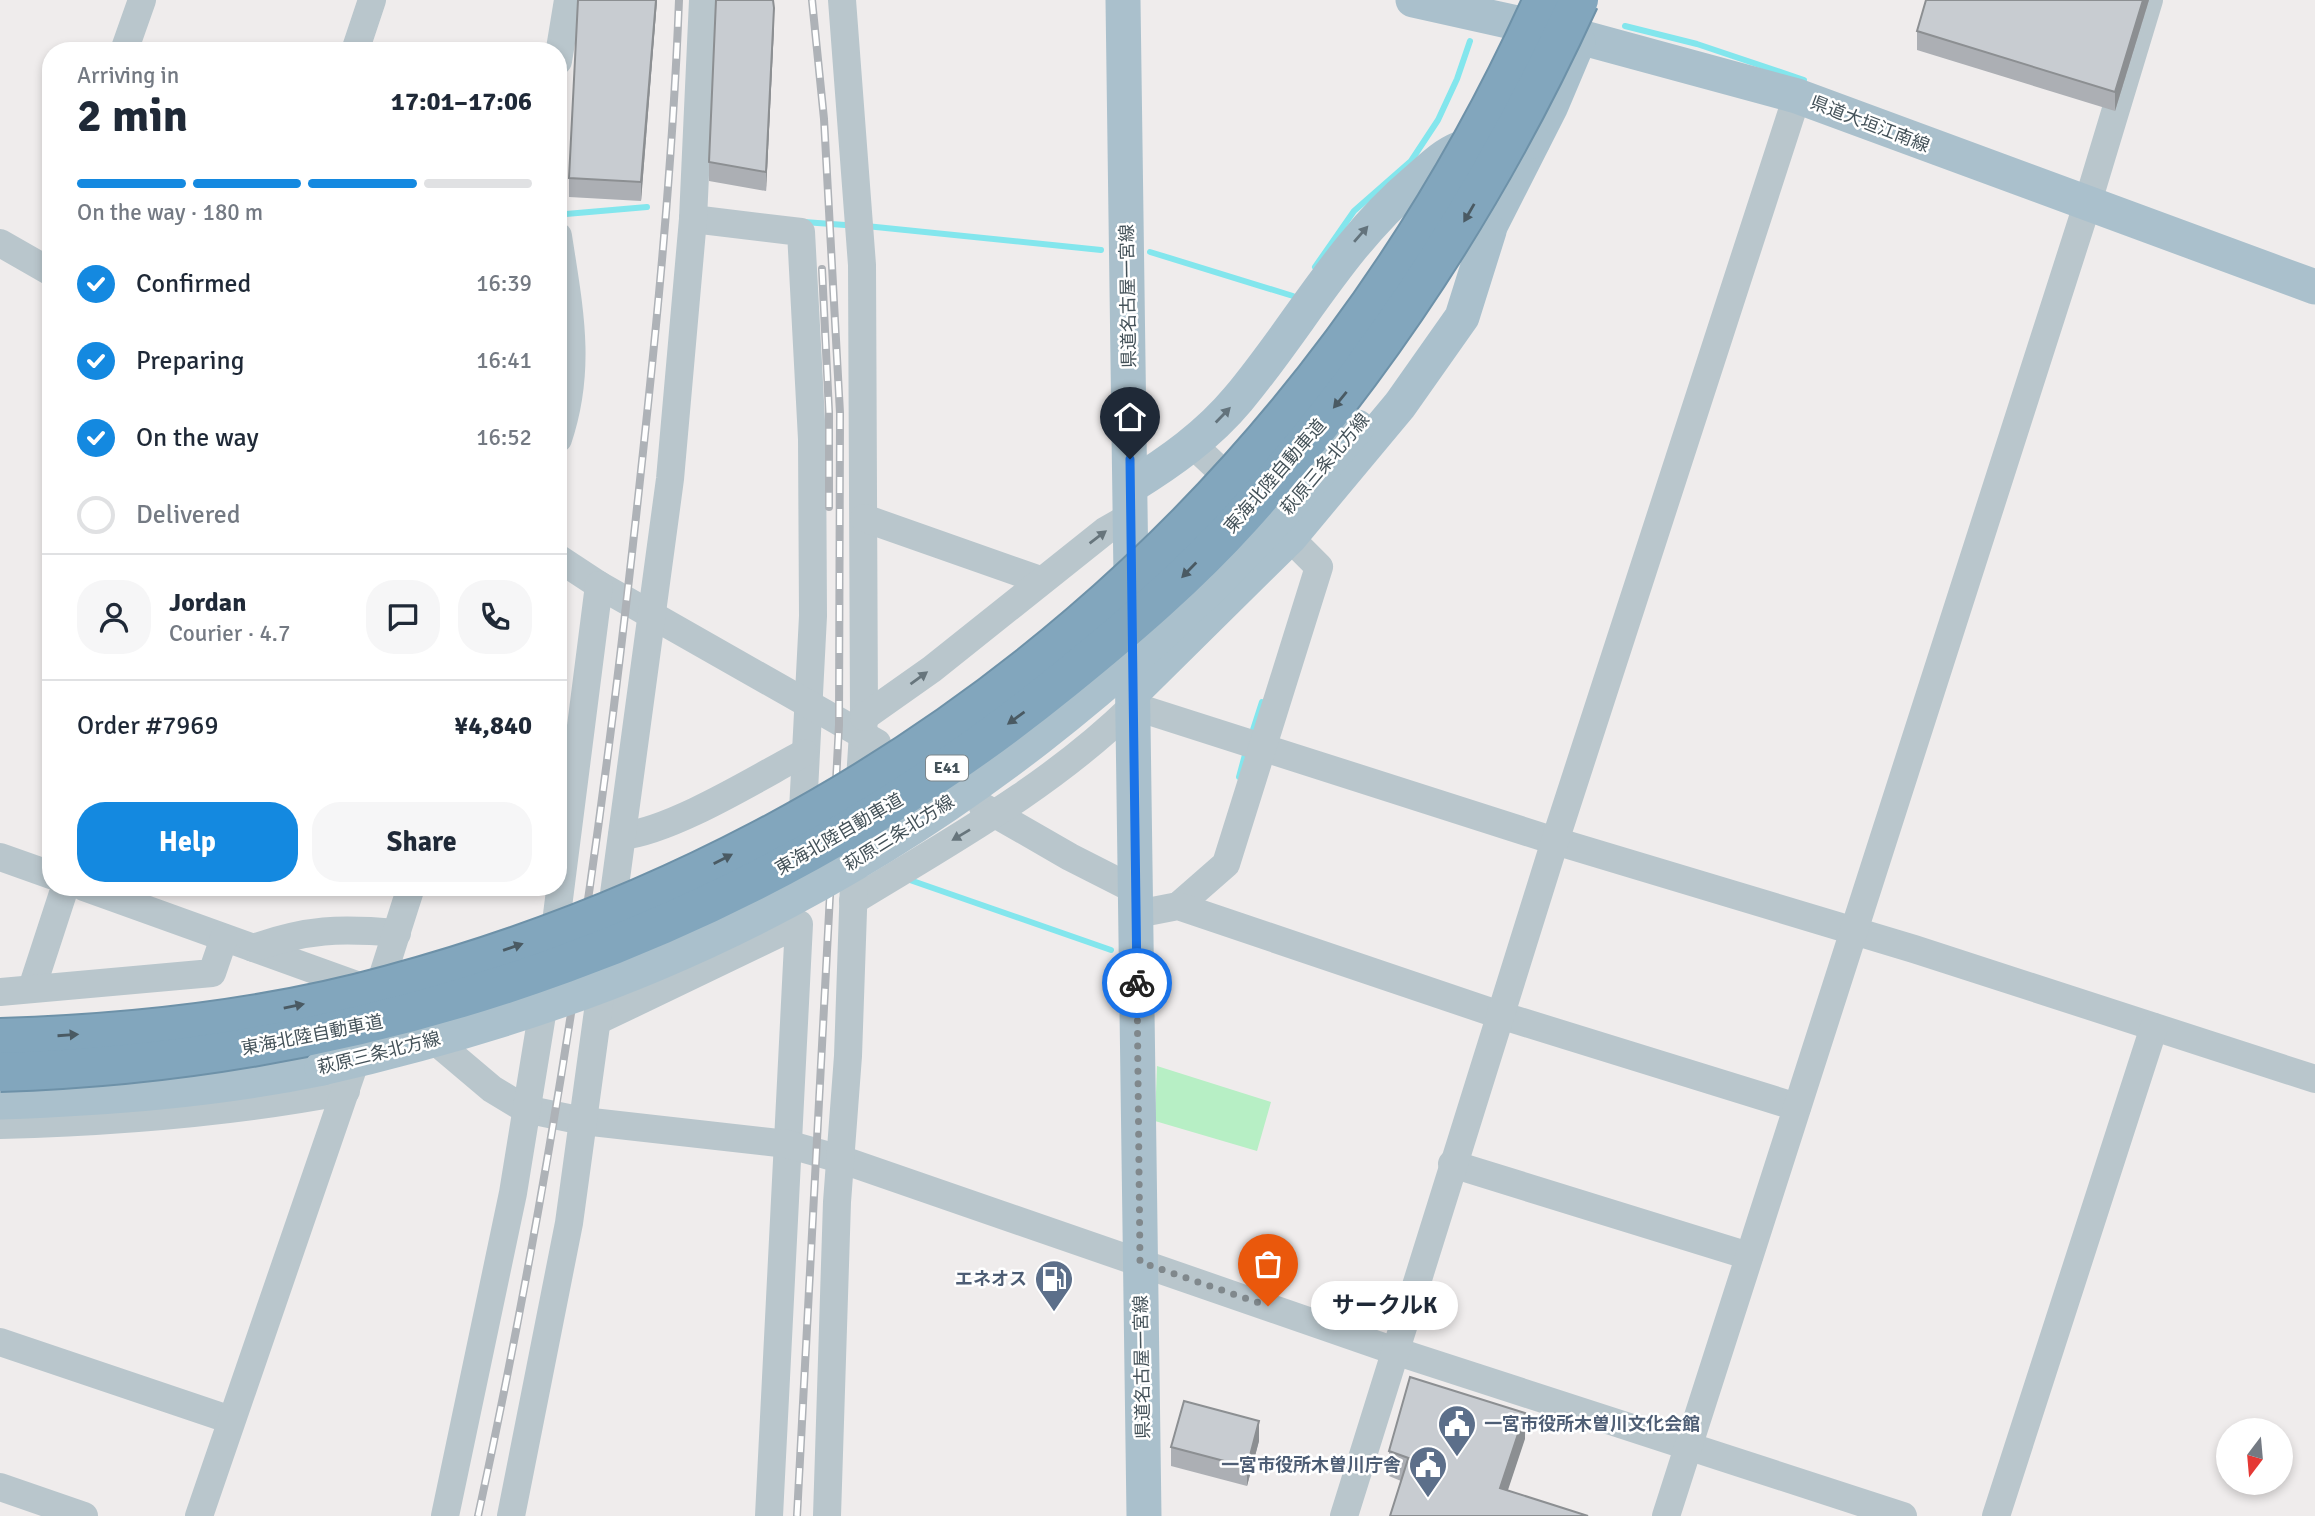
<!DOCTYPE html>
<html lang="en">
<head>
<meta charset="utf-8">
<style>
  body { margin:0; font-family:Signika,"Noto Sans JP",sans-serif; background:#f6f6f7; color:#1f2937; height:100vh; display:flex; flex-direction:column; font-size:26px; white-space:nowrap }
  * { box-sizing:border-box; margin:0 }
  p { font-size:23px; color:#747a83 }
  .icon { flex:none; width:38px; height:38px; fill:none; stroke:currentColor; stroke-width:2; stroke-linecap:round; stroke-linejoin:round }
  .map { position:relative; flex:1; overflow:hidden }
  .panel { position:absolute; left:42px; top:42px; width:525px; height:854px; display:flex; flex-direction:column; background:#fff; border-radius:28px; box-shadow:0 4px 10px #0003 }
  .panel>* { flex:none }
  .needle { width:46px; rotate:196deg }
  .fabs { position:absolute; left:2216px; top:1418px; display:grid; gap:14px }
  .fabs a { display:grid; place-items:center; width:77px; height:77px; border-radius:50%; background:#fff; box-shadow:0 4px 10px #0003; font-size:35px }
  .pin { position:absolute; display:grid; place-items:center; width:60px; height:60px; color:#fff; margin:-72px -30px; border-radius:50% 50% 50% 0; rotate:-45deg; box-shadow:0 0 7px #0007 }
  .pin .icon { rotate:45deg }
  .courier { position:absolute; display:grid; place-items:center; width:70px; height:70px; margin:-35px; border:5px solid #1a73e8; border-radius:50%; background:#fff; color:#222; box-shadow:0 2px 9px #0007 }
  .bubble { position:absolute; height:49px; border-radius:24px; background:#fff; box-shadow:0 4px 10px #0003; font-size:23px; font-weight:700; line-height:49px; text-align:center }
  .overview em { font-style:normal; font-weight:700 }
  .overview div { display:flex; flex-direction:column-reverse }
  .overview { display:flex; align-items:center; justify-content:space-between; height:119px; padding:0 35px }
  h1 { font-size:46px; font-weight:700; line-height:52px }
  .bar { display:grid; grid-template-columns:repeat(4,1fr); gap:10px 7px; align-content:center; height:84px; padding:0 35px }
  .bar i { height:9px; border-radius:5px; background:#e0e1e3 }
  .bar .on { background:#1489e0 }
  .bar p { grid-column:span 4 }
  .line { display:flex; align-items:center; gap:18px; padding:0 35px; border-top:2px solid #e0e1e3 }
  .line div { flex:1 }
  .round { display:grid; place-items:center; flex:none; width:74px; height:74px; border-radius:28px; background:#f6f6f7 }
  ol { padding:0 35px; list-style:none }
  li { display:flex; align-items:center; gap:21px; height:77px }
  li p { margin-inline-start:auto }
  li .icon { padding:7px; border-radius:50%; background:#1489e0; color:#fff; stroke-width:4 }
  li:last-child { color:#747a83 }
  li i { width:38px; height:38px; border:4px solid #e0e1e3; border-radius:50% }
  .action { display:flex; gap:14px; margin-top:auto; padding:14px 35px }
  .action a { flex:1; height:80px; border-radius:28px; background:#1489e0; color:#fff; font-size:28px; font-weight:700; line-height:80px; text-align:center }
  .action a+a { background:#f6f6f7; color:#1f2937 }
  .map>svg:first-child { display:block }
</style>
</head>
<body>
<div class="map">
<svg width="2315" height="1516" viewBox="0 0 2315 1516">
  <rect width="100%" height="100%" fill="#efecec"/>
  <path fill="#b7efc5" d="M 1157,1066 L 1271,1102 L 1257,1151 L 1155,1121 Z"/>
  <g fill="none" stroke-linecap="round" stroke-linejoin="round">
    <g stroke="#83e6ed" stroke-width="6">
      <path d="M 1625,26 L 1697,44 L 1804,80"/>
      <path d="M 566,214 L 647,207"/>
      <path d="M 804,222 L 845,225"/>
      <path d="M 866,226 L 1101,250"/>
      <path d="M 1150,252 L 1293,296"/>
      <path d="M 1315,267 L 1354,211 L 1411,161 L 1438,120 L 1457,79 L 1470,41"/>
      <path d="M 1252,733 L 1262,702"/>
      <path d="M 1239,777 L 1246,751"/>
      <path d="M 907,879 L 1111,950"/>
    </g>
    <g stroke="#b9c6cc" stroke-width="28">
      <path d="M 842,0 L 862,265 L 864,717 L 859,796"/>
      <path d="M 124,51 L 142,0"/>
      <path d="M 355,51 L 372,0"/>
      <path d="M 558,61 L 568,0"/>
      <path d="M 693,219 L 801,232 L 812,439 L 813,616 L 802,830"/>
      <path d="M 558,236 C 569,308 582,368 558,439"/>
      <path d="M 0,243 L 51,272"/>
      <path d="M 1192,444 L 1243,492"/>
      <path d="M 864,518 L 1040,580"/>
      <path d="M 558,558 L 599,585 L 877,743"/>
      <path d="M 864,717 L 932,669 L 1105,531 L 1131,516"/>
      <path d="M 983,807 L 1070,857 L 1135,890"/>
      <path d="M 622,836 C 674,830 757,778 804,753"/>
      <path d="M 0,857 L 51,875"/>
      <path d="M 84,887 L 373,991"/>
      <path d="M 853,901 C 951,841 1050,787 1133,706 L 1555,841 L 1914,949 L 2315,1079"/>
      <path d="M 1178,906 L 1226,864 L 1319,567 L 1275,523"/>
      <path d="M 1137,914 L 1178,906 L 1500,1015 L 1797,1107"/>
      <path d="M 610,923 L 670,479 L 693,219 L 703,0"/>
      <path d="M 553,946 L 599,585"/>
      <path d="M 253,948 C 308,929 339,928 397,933"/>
      <path d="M 32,988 L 65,887"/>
      <path d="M 0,992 L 212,973 L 224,938"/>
      <path d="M 374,1003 L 411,887"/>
      <path d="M 597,1021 L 799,924 L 769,1516"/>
      <path d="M 421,1029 L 492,1089 L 525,1109 L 583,1121 L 787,1144 L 840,1159 L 1395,1351 L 1903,1516"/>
      <path d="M 0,1125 C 117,1122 231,1113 346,1091"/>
      <path d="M 1452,1164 L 1749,1256"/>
      <path d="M 0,1342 L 231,1420"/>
      <path d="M 0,1487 L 84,1516"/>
      <path d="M 199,1516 L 361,1045"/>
      <path d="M 445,1516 L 513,1193 L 546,990"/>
      <path d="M 511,1516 L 569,1223 L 604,967"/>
      <path d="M 827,1516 L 837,1202 L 848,1056 L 854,882"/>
      <path d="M 1344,1516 L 1555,841 L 1797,96"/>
      <path d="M 1666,1516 L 2087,205 L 2149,0"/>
      <path d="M 1996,1516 L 2154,1027"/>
    </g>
    <g stroke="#aac0cc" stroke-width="35">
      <path d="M 1123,0 L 1144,1516"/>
      <path d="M 1413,0 L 1580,37 L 1797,96 L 2315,287"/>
      <path d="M 1478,250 L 1551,106 L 1578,42"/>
      <path d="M 1131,486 C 1170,462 1208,435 1238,399 C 1300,325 1341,244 1416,181 C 1429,170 1442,156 1459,149 C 1481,141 1509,143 1533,141"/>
      <path d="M 1133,692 L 1290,537 L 1400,405 L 1462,317 L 1489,231"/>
      <path d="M 0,1102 C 108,1098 216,1090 322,1068"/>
    </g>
    <defs>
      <g id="rail">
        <path d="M 822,269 L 829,412 L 829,507"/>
        <path d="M 478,1516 C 548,1195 597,870 633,544 C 653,364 672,182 679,0"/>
        <path d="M 797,1516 L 839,725 L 840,413 L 824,119 L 812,0"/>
      </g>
    </defs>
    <use href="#rail" stroke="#aeb2b7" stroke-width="8"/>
    <use href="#rail" stroke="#fff" stroke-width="5" stroke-dasharray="16" stroke-linecap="butt"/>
    <defs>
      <g id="highway-bridge">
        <path d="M 0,1038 C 131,1034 264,1020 390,985 C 913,844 1321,493 1543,0"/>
        <path d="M 0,1072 C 390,1060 761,926 1064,680 C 1127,629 1189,576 1243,516 C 1382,361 1493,189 1579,0"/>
      </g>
    </defs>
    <use href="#highway-bridge" stroke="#6d91a8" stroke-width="42" stroke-linecap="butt"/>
    <path stroke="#aac0cc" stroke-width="35" d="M 322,1068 C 435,1042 548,1009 655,964 C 931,848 1168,656 1357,427"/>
    <use href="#highway-bridge" stroke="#82a6bd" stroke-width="38"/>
  </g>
  <g fill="#acafb4">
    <path d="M 657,0 L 641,201 L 569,197 L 569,178 Z"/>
    <path d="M 2149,0 L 2115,111 L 1917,50 L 1917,31 Z"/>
    <path d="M 774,27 L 766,191 L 709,181 L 709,162 Z"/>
    <path d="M 1525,1439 L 1401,1481 L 1389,1476 L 1389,1451 Z"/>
    <path d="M 1259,1441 L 1247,1486 L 1171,1466 L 1171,1447 Z"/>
  </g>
  <g fill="#8c8f92">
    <path d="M 656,0 L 657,0 L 641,201 L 641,182 Z"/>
    <path d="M 2143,0 L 2149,0 L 2115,111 L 2115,92 Z"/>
    <path d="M 774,8 L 774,27 L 766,191 L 766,172 Z"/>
    <path d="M 1525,1413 L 1525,1439 L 1500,1514 L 1500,1488 Z"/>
    <path d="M 1259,1421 L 1259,1441 L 1247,1486 L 1247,1467 Z"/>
  </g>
  <g fill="#c8ccd1" stroke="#8c8f92" stroke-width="2">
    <path d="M 578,0 L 656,0 L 641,182 L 569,178 Z"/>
    <path d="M 716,0 L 773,0 L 774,8 L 766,172 L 709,162 Z"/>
    <path d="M 1926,0 L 2143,0 L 2115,92 L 1917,31 Z"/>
    <path d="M 1410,1377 L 1525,1413 L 1500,1488 L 1588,1516 L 1390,1516 L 1408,1459 L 1428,1465 L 1389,1451 Z"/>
    <path d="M 1184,1401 L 1259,1421 L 1247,1467 L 1171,1447 Z"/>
  </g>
  <defs><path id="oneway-solid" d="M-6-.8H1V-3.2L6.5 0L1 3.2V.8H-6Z" transform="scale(1.75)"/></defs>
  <g fill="#4a5a63">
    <use href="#oneway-solid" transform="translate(1469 213) rotate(120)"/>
    <use href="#oneway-solid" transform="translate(1340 400) rotate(129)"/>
    <use href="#oneway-solid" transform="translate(1189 570) rotate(134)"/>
    <use href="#oneway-solid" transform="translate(1016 718) rotate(144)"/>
    <use href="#oneway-solid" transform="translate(723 859) rotate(-27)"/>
    <use href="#oneway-solid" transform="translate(513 947) rotate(-19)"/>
    <use href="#oneway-solid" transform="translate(294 1006) rotate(-12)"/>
    <use href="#oneway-solid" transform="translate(68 1035) rotate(-4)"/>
  </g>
  <g fill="#63737c">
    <use href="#oneway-solid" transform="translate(1361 234) rotate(-49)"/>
    <use href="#oneway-solid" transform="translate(1223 415) rotate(-46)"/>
  </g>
  <g fill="#67757c">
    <use href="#oneway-solid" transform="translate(1098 537) rotate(-37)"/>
    <use href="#oneway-solid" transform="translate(919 678) rotate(-36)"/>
    <use href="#oneway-solid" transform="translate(961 835) rotate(149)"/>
  </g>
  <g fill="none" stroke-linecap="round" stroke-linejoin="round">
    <path stroke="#80888c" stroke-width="7" stroke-dasharray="0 12.6" d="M 1137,983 L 1140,1262 L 1268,1306"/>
    <path stroke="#1a73e8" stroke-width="9" d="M 1130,459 L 1137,983"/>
  </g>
  <defs>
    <symbol id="fuel-pin" viewBox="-11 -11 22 30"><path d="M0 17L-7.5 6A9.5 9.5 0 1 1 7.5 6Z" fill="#5c6f8a" stroke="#fff"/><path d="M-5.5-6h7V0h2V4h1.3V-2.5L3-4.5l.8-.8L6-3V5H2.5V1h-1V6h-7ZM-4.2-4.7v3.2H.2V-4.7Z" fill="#fff"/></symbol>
    <symbol id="civic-pin" viewBox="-11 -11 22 30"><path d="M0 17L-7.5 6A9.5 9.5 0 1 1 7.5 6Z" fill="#5c6f8a" stroke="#fff"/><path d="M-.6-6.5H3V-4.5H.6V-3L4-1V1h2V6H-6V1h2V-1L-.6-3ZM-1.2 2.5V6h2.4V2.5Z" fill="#fff"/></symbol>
  </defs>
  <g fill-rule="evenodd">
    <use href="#fuel-pin" x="1032" y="1257" width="44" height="60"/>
    <use href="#civic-pin" x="1435" y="1402" width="44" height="60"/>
    <use href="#civic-pin" x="1406" y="1443" width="44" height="60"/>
  </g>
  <g text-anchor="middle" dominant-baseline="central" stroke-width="5" stroke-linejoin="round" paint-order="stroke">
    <rect fill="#fff" stroke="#7c868b" stroke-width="2" x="926" y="755.5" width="42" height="25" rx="5"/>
    <g font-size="16" font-weight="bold" fill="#445259">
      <text x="947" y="768">E41</text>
    </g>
    <g font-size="18" fill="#445259" stroke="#fff">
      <text transform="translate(1870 124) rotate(21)">県道大垣江南線</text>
      <text transform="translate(1128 296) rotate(-91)">県道名古屋一宮線</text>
      <text transform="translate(1325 464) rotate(-50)">萩原三条北方線</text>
      <text transform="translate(1275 476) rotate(-49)">東海北陸自動車道</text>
      <text transform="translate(899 833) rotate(-32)">萩原三条北方線</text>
      <text transform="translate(839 834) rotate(-30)">東海北陸自動車道</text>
      <text transform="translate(312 1035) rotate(-11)">東海北陸自動車道</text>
      <text transform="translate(379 1053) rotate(-14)">萩原三条北方線</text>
      <text transform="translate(1142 1367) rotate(-91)">県道名古屋一宮線</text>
    </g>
    <g font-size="18" font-weight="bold" fill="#4e5e75" stroke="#fff" text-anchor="end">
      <text x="1027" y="1279">エネオス</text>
      <text x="1484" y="1424" text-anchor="start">一宮市役所木曽川文化会館</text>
      <text x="1401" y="1465">一宮市役所木曽川庁舎</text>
    </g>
  </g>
</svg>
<div class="fabs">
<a><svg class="needle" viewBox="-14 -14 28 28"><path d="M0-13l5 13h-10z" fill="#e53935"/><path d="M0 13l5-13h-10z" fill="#747a83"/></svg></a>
</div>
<div class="pin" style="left:1268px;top:1306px;background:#ea580c"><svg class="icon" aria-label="bag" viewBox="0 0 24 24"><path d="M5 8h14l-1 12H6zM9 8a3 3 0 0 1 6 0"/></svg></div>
<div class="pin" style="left:1130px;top:459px;background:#1f2937"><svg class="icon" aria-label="home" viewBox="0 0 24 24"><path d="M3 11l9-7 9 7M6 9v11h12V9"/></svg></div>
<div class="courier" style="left:1137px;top:983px"><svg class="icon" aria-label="bike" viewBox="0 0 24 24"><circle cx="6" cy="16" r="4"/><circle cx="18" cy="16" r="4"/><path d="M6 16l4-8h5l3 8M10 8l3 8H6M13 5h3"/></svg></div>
<div class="bubble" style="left:1311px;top:1281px;width:147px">サークルK</div>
<section class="panel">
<div class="overview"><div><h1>2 min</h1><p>Arriving in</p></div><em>17:01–17:06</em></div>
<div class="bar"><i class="on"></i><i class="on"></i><i class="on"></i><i></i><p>On the way · 180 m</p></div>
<ol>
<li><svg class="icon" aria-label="check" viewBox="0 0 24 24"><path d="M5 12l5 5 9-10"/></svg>Confirmed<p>16:39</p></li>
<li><svg class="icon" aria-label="check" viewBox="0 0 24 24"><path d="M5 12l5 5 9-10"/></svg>Preparing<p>16:41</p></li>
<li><svg class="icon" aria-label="check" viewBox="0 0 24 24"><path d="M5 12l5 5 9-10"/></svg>On the way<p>16:52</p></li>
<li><i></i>Delivered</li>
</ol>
<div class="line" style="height:126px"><a class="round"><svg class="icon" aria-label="person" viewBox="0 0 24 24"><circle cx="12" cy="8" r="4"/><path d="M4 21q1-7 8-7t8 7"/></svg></a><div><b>Jordan</b><p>Courier · 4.7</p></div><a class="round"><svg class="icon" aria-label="chat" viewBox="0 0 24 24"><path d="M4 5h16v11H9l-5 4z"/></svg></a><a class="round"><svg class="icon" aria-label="phone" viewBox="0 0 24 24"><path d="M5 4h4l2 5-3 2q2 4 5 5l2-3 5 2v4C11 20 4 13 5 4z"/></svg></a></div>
<div class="line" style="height:91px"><div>Order #7969</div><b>¥4,840</b></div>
<div class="action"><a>Help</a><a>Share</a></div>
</section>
</div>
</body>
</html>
